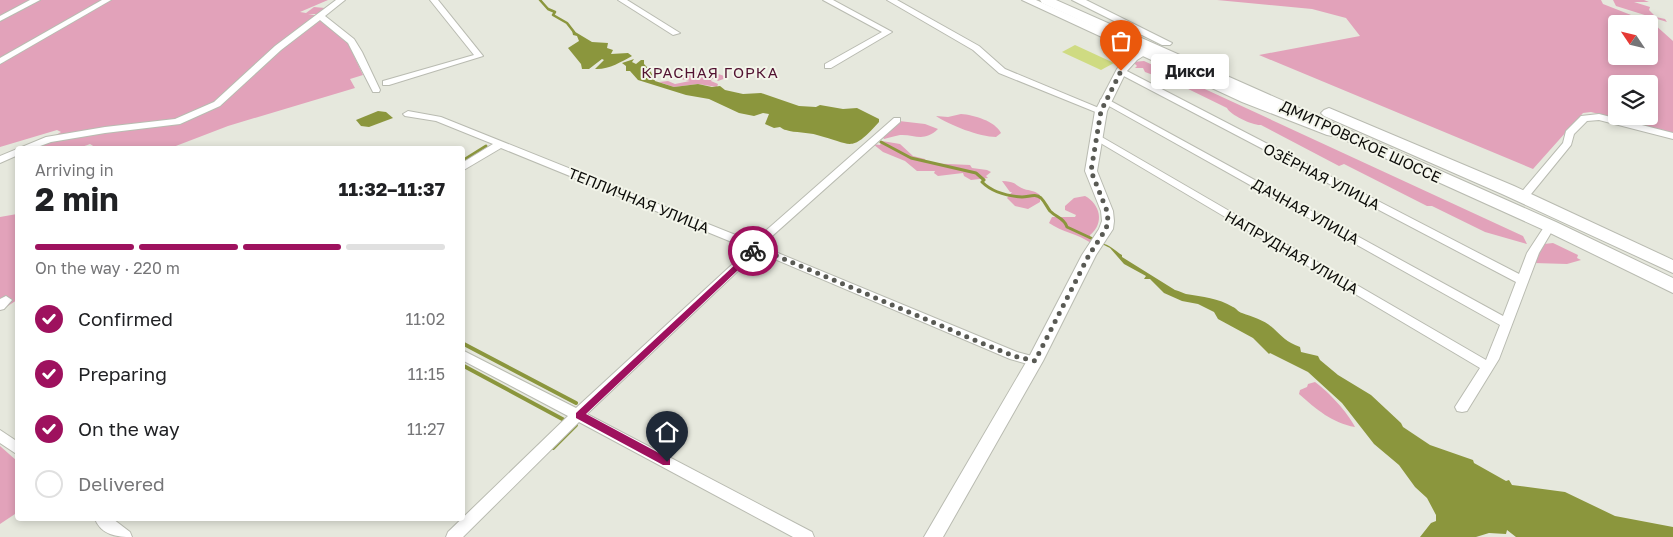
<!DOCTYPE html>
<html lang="en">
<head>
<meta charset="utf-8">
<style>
  body { margin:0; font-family:"Golos Text",sans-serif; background:#f6f6f6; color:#202124; height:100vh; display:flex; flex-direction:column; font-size:19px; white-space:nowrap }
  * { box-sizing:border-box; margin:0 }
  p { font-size:16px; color:#757577 }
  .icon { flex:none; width:28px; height:28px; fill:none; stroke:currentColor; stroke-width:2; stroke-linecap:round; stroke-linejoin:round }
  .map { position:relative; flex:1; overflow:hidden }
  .drawer { position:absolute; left:15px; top:146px; width:450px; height:375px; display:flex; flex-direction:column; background:#fff; border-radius:5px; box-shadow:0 2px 8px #0003 }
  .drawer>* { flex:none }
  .needle { width:32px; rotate:305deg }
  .buttons { position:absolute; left:1608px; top:15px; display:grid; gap:10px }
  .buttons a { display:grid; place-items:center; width:50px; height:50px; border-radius:5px; background:#fff; box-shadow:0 2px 8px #0003; font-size:25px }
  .pin { position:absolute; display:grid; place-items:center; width:42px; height:42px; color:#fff; margin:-51px -21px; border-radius:50% 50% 50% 0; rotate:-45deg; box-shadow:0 0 5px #0007 }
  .pin .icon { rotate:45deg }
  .courier { position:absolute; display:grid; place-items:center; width:50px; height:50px; margin:-25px; border:4px solid #9e115e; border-radius:50%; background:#fff; color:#222; box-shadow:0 1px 6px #0007 }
  .bubble { position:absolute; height:35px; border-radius:5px; background:#fff; box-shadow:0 2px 8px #0003; font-size:16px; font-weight:700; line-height:35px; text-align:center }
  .head em { font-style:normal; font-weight:700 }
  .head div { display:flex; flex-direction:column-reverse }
  .head { display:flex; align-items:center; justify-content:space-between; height:85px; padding:0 20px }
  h1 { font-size:32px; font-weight:700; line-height:38px }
  .bar { display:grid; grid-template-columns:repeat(4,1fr); gap:8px 5px; align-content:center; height:60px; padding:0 20px }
  .bar i { height:6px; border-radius:4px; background:#e0e0e0 }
  .bar .selected { background:#9e115e }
  .bar p { grid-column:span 4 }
  ol { padding:0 20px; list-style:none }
  li { display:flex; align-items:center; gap:15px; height:55px }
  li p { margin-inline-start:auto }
  li .icon { padding:5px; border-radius:50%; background:#9e115e; color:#fff; stroke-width:4 }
  li:last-child { color:#757577 }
  li i { width:28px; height:28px; border:2px solid #e0e0e0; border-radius:50% }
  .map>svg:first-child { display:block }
</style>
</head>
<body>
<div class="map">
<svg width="1673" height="537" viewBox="0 0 1673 537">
  <rect width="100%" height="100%" fill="#e6e8dd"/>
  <g fill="#e2a2ba" fill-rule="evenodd">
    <path d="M 0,0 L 328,0 L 300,12 L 306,13 L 314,7 L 325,8 L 318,14 L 308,14 L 314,15 L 348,43 L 363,75 L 350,79 L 355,88 L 228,126 L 168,149 L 98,149 L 90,144 C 75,150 54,153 41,144 L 61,132 L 57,130 L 0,147 Z"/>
    <path d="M 1217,0 L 1601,0 L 1603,4 L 1654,24 L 1673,41 L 1673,133 L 1591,112 L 1583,113 L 1533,169 L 1259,55 L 1360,36 L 1346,18 L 1312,9 ZM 1616,24 L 1649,24 L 1649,56 L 1616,56 ZM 1616,84 L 1649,84 L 1649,116 L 1616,116 Z"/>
    <path d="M 1613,0 L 1644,0 L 1649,2 L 1634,2 L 1650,7 L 1649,10 L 1656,17 L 1665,19 L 1667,22 L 1616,6 Z"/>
    <path d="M 1144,61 L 1523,236 L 1527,244 L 1485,232 L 1432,206 L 1427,206 L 1344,164 L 1339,166 L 1261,125 C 1254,126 1230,115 1227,108 L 1180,85 L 1145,72 L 1143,68 L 1135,68 L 1137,66 L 1133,62 Z"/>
    <path d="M 688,71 L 694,71 L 700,75 L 703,72 L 707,78 C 712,74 721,72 726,78 L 718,81 L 715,78 L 712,79 L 711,81 L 718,84 L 717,87 L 698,84 L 674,87 L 659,82 L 668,81 L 675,84 L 690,81 L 677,78 L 679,74 Z"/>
    <path d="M 961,114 C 974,115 995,121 1001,133 L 996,137 C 980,137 949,125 936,116 L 948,117 Z"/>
    <path d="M 899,121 L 925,124 L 938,129 C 923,143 915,134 900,135 C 894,136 889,138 884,139 L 882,136 Z"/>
    <path d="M 882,141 L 900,144 L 913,156 L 925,159 L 926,163 L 970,165 L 972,168 L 987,170 L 991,172 L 986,176 L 988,178 L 971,180 L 964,176 L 963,173 L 938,176 L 934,173 L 935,171 L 917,171 L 905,161 L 883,152 L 873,144 L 880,145 Z"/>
    <path d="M 1002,181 C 1018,182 1012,184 1024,189 C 1030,191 1034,190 1040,195 L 1040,202 L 1028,209 L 1015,206 L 1007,198 L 1012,192 L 1010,192 Z"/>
    <path d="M 1085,196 C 1100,204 1105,223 1090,235 L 1091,243 C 1078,234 1062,232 1049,223 L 1052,217 L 1075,217 L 1076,215 L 1065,210 L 1065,206 L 1074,198 Z"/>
    <path d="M 17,214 L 17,300 L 0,311 L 0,217 Z"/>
    <path d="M 1553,243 L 1578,255 L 1577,258 L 1581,260 L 1567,264 L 1534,263 L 1544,244 Z"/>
    <path d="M 1315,382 C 1329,392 1348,413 1355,427 C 1332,423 1316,409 1299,394 L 1300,390 L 1307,387 L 1308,384 Z"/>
    <path d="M 0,446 L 17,461 L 18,512 L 0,524 Z"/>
  </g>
  <g fill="#8b963d">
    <path d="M 572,30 L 592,42 L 608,43 L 607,48 L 613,50 L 611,54 L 628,53 L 632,56 C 621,62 608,70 595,69 L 604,60 L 602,59 L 589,69 L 582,69 L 581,64 L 568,48 L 579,41 L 577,36 L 573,35 Z"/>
    <path d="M 634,59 L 632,62 L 636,64 L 641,60 L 644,60 L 644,64 L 650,70 L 655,81 L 674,87 L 698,84 L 712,87 L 720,86 L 725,90 L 743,94 L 761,93 L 799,106 L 816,107 L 820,105 L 843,109 L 857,108 L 879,119 L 879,122 C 850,154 853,144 817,135 C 808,132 795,133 786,130 C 784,130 782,128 780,127 L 774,128 L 765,124 L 769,114 L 763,113 L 754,116 L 739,113 L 709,99 L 686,95 L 638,80 L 630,71 L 626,71 L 626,66 L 622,63 Z"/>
    <path d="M 378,111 L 386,112 L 393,118 L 369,127 L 361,126 L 356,120 Z"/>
    <path d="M 1100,243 C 1110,244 1115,251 1122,255 L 1122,257 L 1175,290 C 1180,291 1182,293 1186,294 C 1203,297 1218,298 1233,307 C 1236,308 1238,312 1242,313 C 1253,317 1264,320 1273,328 C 1282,336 1286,342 1300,347 L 1301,352 L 1318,356 L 1320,360 L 1338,375 L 1371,395 L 1401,423 L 1403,427 L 1430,445 L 1473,460 L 1474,463 L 1506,481 L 1509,480 L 1512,485 L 1565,492 L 1615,516 L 1673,527 L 1673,537 L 1516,537 L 1507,530 L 1506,534 L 1489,533 L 1476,537 L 1420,537 L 1431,523 L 1436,521 L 1436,515 L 1427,498 L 1415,487 L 1399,465 L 1374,444 L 1342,403 L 1308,372 L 1270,353 L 1269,354 L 1253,338 L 1218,319 L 1214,312 L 1198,304 L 1182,301 L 1164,293 L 1150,279 L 1144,279 L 1146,276 L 1124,264 L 1110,248 Z"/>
  </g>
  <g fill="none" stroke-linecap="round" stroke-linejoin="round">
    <path stroke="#8b963d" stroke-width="2.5" d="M 540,0 L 548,9 L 555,12 L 553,15 L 567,23 L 574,32"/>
    <g stroke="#8b963d" stroke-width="3">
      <path d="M 881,142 L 911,158 L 976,173 L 984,180 L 982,182 C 993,193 1007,196 1022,197 C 1029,197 1035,193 1041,198 C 1045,202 1047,207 1050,211 C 1057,218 1064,218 1067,227 L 1095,240"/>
      <path d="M 462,161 L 486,146"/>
    </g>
    <g stroke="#8b963d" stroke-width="4">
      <path d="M 462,343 L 576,403"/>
      <path d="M 462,365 L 566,421"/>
      <path d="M 553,448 L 576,425"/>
    </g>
  </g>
  <path fill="#cfdb82" d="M 1075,45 L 1114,63 L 1101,70 L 1062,52 Z"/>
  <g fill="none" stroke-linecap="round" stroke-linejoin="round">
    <defs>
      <g id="minor">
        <path d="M 30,0 L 40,0 L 0,21 L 0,16 Z"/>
        <path d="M 102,0 L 111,0 L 0,64 L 0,58 Z"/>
        <path d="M 336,0 L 345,0 L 325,16 L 354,39 L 362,52 L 380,90 L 379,92 L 373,92 L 372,90 L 348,43 L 320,20 L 281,50 L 220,106 L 180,124 L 105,133 L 51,142 L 32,149 L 18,149 L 18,155 L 0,163 L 0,156 L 46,137 L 105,127 L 175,119 L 214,102 L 275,46 Z"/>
        <path d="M 430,0 L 438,0 L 483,56 L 389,85 L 383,85 L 383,81 L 474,55 Z"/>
        <path d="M 618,0 L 627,0 L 680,33 L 673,35 Z"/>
        <path d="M 823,0 L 833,0 L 892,32 L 831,68 L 825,68 L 825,64 L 882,32 Z"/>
        <path d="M 887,0 L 897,0 L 979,46 L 1005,69 L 1106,111 L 1101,114 L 1098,113 L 999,73 L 973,50 Z"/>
        <path d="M 1121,68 L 1519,274 L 1527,253 L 1546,224 L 1554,224 L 1555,226 L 1539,253 L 1499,359 L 1467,411 L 1462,412 L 1457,411 L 1455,407 L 1480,368 L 1092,138 L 1097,135 L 1100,136 L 1486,360 L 1500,325 L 1100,101 L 1101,99 L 1107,99 L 1503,316 L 1516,282 L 1118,73 L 1117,71 Z"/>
        <path d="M 408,111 L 441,117 L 753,242 L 894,118 L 900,118 L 900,122 L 761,246 L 1017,352 L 1039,358 L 1041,361 L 1039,364 L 1035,366 L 1010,359 L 758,252 L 587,414 L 812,532 L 814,537 L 793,537 L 579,422 L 463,537 L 446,537 L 448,532 L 568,416 L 462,360 L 462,350 L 576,408 L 749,249 L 501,148 L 462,171 L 462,163 L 493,144 L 436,121 L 405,116 L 403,114 Z"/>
        <path d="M 1599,114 L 1673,133 L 1673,139 L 1599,120 L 1587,121 L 1574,134 L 1571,145 L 1527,199 L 1519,199 L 1518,197 L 1519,195 L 1563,143 L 1566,131 L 1581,116 Z"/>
        <path d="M 6,296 L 12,300 L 4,309 L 0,310 L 0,299 Z"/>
        <path d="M 0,430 L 18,442 L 18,455 L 0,443 Z"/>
        <path d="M 95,519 L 113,519 L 130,532 L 132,537 C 117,537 101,535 95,519 Z"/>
      </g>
      <path id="tertiary" d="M 1143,50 L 1148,53 L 1137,60 L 1126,72 L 1107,111 L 1097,171 L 1113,211 L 1114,221 L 1113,229 L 1096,255 L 1043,361 L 943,537 L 924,537 L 1028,359 L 1082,255 L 1099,229 L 1102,221 L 1101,211 L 1085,171 L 1095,111 L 1117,69 L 1129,56 Z"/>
      <g id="secondary">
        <path d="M 1022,0 L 1036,0 L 1252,96 L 1337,129 L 1339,132 L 1332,136 L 1327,135 L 1242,102 Z"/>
        <path d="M 1072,0 L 1086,0 L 1172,43 L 1170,45 L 1162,45 Z"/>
      </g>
      <g id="trunk">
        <path d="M 1040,0 L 1056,0 L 1556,222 L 1673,278 L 1673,293 L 1544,230 L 1042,3 Z"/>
        <path d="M 1329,108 L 1514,186 L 1673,260 L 1673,273 L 1502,194 L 1324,116 L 1321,113 L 1324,110 Z"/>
      </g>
    </defs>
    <use href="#minor" stroke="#b9bbb1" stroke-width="2"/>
    <use href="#tertiary" stroke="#b9bbb1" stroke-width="2"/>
    <use href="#secondary" stroke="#b9bbb1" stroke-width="2"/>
    <use href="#trunk" stroke="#b9bbb1" stroke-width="2"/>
    <use href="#minor" fill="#fff" fill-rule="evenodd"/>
    <use href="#tertiary" fill="#fff" fill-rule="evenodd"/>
    <use href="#secondary" fill="#fff" fill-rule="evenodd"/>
    <use href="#trunk" fill="#fff" fill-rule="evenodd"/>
  </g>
  <path fill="#9e115e" d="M 753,248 L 756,249 L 756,253 L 586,414 L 670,459 L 670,465 L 663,465 L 576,418 L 576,413 Z"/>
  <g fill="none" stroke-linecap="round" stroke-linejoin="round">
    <path stroke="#595a54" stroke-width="5" stroke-dasharray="0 9" d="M 753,251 L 756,247 L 984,344 L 1014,356 L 1035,361 L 1089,255 L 1106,229 L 1108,221 L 1107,211 L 1091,171 L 1101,111 L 1121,71"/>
  </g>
  <g text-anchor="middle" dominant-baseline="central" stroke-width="4" stroke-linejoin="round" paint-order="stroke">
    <g font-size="15" letter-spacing="1" fill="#521231" stroke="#f3f5ea">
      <text x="710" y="72">КРАСНАЯ ГОРКА</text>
    </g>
    <g font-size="15" fill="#0d0d0a" stroke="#f3f5ea">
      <text transform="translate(1361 141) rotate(25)">ДМИТРОВСКОЕ ШОССЕ</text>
      <text transform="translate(1322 176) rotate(27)">ОЗЁРНАЯ УЛИЦА</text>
      <text transform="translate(639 200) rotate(22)">ТЕПЛИЧНАЯ УЛИЦА</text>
      <text transform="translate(1306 211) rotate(29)">ДАЧНАЯ УЛИЦА</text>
      <text transform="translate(1292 252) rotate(30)">НАПРУДНАЯ УЛИЦА</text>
    </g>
  </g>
</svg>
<div class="buttons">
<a><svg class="needle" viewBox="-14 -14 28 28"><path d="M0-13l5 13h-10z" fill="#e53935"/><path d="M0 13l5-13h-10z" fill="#757577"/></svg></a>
<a><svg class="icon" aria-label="layers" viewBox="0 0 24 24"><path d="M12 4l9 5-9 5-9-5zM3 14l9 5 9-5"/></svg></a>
</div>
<div class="pin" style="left:1121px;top:71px;background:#ea580c"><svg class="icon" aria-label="bag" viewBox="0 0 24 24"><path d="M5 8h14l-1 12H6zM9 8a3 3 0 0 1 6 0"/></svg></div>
<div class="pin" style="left:667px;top:462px;background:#1f2937"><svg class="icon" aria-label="home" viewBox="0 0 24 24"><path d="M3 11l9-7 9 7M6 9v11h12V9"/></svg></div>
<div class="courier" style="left:753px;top:251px"><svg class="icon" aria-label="bike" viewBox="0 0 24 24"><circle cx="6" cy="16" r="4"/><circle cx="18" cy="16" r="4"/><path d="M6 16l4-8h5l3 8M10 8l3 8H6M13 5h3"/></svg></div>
<div class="bubble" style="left:1151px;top:54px;width:78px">Дикси</div>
<section class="drawer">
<div class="head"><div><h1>2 min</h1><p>Arriving in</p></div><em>11:32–11:37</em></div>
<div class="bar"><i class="selected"></i><i class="selected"></i><i class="selected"></i><i></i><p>On the way · 220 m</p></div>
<ol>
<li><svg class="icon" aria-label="check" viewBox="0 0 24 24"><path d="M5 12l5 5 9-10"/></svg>Confirmed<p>11:02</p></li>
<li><svg class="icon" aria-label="check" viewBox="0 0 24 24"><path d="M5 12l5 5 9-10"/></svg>Preparing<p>11:15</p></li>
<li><svg class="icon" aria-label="check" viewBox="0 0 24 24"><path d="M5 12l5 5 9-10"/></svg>On the way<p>11:27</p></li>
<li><i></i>Delivered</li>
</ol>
</section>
</div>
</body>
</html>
